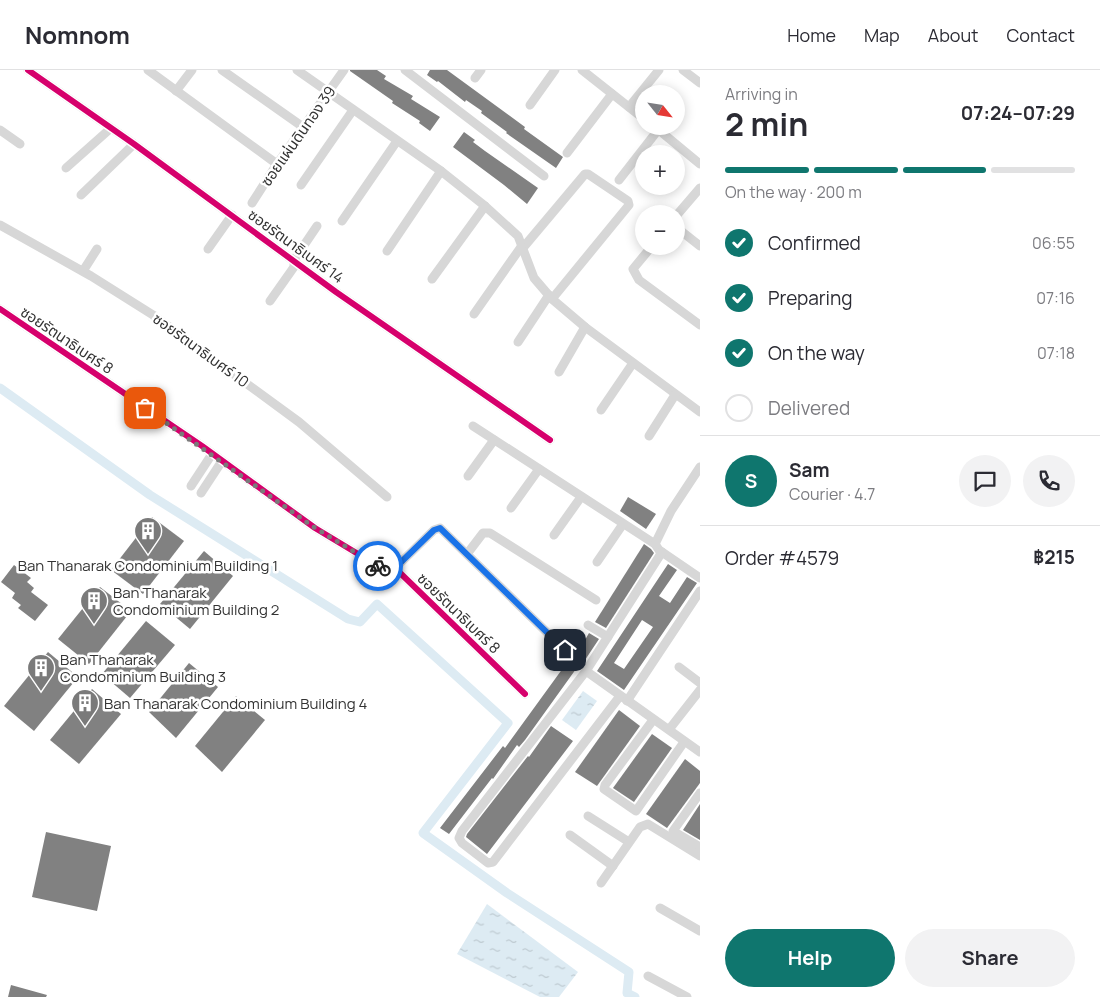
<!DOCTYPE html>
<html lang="en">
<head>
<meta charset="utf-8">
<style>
  body { margin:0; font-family:Manrope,"Noto Sans Thai",sans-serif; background:#f2f2f3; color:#2b2b33; height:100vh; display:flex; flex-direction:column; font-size:19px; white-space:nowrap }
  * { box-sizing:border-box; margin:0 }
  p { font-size:16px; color:#7c7c81 }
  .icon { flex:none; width:28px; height:28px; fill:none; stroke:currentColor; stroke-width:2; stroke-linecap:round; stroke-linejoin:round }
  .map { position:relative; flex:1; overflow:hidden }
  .details { display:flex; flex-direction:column; background:#fff; width:400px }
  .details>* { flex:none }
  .needle { width:32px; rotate:120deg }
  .controls { position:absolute; left:635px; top:15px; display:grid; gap:10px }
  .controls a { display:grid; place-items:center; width:50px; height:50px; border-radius:50%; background:#fff; box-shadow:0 2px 12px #0003; font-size:25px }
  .pin { position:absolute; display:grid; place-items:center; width:42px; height:42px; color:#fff; margin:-21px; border-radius:10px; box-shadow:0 2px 8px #0006 }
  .courier { position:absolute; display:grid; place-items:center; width:50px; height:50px; margin:-25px; border:4px solid #1a73e8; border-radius:50%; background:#fff; color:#222; box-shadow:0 1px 6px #0007 }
  .headline em { font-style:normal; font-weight:700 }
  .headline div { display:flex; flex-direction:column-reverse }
  .headline { display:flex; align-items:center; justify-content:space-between; height:85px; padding:0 25px }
  h1 { font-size:32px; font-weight:700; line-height:38px }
  .bar { display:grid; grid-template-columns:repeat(4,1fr); gap:8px 5px; align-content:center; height:60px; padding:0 25px }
  .bar i { height:6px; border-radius:4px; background:#e1e1e2 }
  .bar .selected { background:#0f766e }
  .bar p { grid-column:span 4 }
  .line { display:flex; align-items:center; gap:12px; padding:0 25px; border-top:1px solid #e1e1e2 }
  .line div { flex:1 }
  .round { display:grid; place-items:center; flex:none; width:52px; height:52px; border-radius:26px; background:#f2f2f3 }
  ol { padding:0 25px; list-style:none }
  li { display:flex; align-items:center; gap:15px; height:55px }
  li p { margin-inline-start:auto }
  li .icon { padding:5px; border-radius:50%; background:#0f766e; color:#fff; stroke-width:4 }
  li:last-child { color:#7c7c81 }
  li i { width:28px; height:28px; border:2px solid #e1e1e2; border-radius:50% }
  .action { display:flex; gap:10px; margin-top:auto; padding:10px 25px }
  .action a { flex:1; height:58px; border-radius:30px; background:#0f766e; color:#fff; font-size:20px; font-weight:700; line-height:58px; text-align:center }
  .action a+a { background:#f2f2f3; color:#2b2b33 }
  header { display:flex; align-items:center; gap:30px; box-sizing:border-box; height:70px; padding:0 25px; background:#fff; border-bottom:1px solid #e1e1e2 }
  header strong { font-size:24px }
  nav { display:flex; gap:28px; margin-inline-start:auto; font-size:18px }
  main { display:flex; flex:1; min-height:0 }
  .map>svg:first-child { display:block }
</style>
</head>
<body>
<header>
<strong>Nomnom</strong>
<nav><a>Home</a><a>Map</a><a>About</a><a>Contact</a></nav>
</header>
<main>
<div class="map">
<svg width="700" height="927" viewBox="0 0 700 927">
  <defs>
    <pattern id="water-ripples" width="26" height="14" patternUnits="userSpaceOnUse" patternTransform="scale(1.25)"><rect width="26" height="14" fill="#ddebf3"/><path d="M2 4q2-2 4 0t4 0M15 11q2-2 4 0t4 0" fill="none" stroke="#becad1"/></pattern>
  </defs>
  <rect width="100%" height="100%" fill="#fff"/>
  <g fill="url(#water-ripples)">
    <path d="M 583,621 L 597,631 L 576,660 L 562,650 Z"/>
    <path d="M 487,834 L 578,902 L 559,927 L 540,927 L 457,884 Z"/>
  </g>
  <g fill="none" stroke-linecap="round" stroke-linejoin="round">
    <path stroke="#ddebf3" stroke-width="9" d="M 0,318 L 150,425 L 348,549 L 360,552 L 377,534 L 508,653 L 423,763 L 507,823 L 629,902 L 627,923 L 635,927"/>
  </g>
  <g fill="#818181" fill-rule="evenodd">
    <path d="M 350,0 L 377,0 L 386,6 L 384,9 L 413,26 L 411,29 L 440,47 L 430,61 L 419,53 L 420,51 L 392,33 L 393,31 L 350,1 Z"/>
    <path d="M 430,0 L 447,0 L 525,57 L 524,59 L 563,87 L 556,98 L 506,63 L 507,62 L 481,43 L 482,41 L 466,30 L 465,32 L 438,11 L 437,12 L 427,5 Z"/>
    <path d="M 464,62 L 475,70 L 473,72 L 485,81 L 538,118 L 527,134 L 504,115 L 453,77 Z"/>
    <path d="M 628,427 L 656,444 L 646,459 L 620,441 Z"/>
    <path d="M 152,447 L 184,471 L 143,524 L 111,500 Z"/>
    <path d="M 644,474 L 651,479 L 654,483 L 606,558 L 595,552 Z"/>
    <path d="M 204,481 L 233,506 L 190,559 L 160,534 Z"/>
    <path d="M 668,494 L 677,500 L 659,526 L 670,533 L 687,507 L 697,513 L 624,620 L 597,601 ZM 642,550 L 653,557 L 624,599 L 614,593 Z"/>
    <path d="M 14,495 L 31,508 L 27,512 L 34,518 L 31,522 L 48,535 L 35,551 L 18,538 L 21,535 L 12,528 L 15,523 L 1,512 Z"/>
    <path d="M 100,517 L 131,541 L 89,594 L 58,569 Z"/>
    <path d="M 146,551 L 175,575 L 130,628 L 102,604 Z"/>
    <path d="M 589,563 L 599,569 L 583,593 L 581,592 L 525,670 L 519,677 L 517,675 L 493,709 L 492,708 L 449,764 L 440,758 L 503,676 L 505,678 L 571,587 L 574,589 Z"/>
    <path d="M 48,582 L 78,607 L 34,661 L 4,636 Z"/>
    <path d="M 189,593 L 218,617 L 176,668 L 149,642 Z"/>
    <path d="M 92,619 L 121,644 L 79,694 L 50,670 Z"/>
    <path d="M 236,626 L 265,650 L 222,702 L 195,676 Z"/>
    <path d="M 619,640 L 640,656 L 597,716 L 575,702 Z"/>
    <path d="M 551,656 L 573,671 L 487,784 L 466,767 L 467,764 L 528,686 L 529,687 Z"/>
    <path d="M 652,664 L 672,678 L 634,732 L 613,718 Z"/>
    <path d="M 685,689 L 700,701 L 700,713 L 667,758 L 646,744 Z"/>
    <path d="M 700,734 L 700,770 L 683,760 Z"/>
    <path d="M 46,762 L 111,776 L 97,841 L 32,827 Z"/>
    <path d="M 11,915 L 47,925 L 46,927 L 8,927 Z"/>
  </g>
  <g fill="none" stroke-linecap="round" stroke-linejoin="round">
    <g stroke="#d7d7d7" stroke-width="9">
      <path d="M 28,0 L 134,74 L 336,222 L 550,370"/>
      <path d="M 148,0 L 277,94"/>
      <path d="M 222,0 L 303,57"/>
      <path d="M 297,0 L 441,101 L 485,136 L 518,166 L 534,208 L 552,229 L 585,257 L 700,342"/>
      <path d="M 405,0 L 544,106"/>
      <path d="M 582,0 L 644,49"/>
      <path d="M 683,0 L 700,13"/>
      <path d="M 475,8 L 481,0"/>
      <path d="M 176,21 L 192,0"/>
      <path d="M 530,35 L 555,0"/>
      <path d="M 629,37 L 659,0"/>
      <path d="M 654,56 L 700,94"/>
      <path d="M 0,60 L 20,74"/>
      <path d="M 567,83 L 612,24"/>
      <path d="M 66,98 L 111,58"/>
      <path d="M 619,110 L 658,60"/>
      <path d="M 301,115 L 353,40"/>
      <path d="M 81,125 L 134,74"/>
      <path d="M 252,133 L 277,94 L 344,0"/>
      <path d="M 676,146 L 700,118"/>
      <path d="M 342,151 L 397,71"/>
      <path d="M 0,155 L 91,206 L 153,245 L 299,352 L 387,427"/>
      <path d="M 676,157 L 700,176"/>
      <path d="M 652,176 L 633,199 L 639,210 L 700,255"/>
      <path d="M 208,179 L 232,145"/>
      <path d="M 522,179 L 585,104 L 588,104 L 628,131 L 629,135 L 552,229"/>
      <path d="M 387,181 L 441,101"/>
      <path d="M 83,201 L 97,179"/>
      <path d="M 432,209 L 485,136"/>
      <path d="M 270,231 L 294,197 L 294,190 L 317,156"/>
      <path d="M 0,239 L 202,376 L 315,458 L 383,499 L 395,498 L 525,624"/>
      <path d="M 474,244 L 521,177"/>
      <path d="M 518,272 L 549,225"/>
      <path d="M 559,302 L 585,257"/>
      <path d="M 601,340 L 633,293"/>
      <path d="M 473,356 L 655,474 L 659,480 L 700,508"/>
      <path d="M 649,366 L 675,325"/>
      <path d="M 468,406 L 494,370"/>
      <path d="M 191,416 L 212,384"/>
      <path d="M 201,423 L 222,391"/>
      <path d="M 511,438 L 539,399"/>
      <path d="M 554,465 L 581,427"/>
      <path d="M 655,474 L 671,441 L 700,397"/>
      <path d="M 467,484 L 483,463 L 490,463 L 596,530"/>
      <path d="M 597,492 L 623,454"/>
      <path d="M 395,498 L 434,460 L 440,458 L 565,580"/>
      <path d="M 588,555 L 608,567"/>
      <path d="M 679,597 L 700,613"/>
      <path d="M 586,601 L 700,682"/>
      <path d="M 620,626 L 493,792 L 488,793 L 462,773 L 459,768 L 462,761 L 586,601 L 662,482"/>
      <path d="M 627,631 L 700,521"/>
      <path d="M 653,650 L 605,715 L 604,719 L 636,741 L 684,672"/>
      <path d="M 671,657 L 700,620"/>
      <path d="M 700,723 L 673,761 L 700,777"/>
      <path d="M 588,746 L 629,772"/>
      <path d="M 570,765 L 613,796"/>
      <path d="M 601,813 L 640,757 L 648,754 L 700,786"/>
      <path d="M 660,838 L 700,861"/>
      <path d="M 648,906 L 687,927"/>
    </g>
    <defs>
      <g id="cycleway">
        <path d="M 28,0 L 134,74 L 336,222 L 550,370"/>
        <path d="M 0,239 L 202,376 L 315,458 L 383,499 L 395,498 L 525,624"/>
      </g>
    </defs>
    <use href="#cycleway" stroke="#fff" stroke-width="9"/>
    <use href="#cycleway" stroke="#d6006c" stroke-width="6"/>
  </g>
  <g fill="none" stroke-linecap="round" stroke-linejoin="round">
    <path stroke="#7a7a7a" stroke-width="5" stroke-dasharray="0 9" d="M 145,338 L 315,458 L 378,496"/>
    <path stroke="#1a73e8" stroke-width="6" d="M 378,496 L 383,499 L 395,498 L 434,460 L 440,458 L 565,580"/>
  </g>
  <defs>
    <symbol id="building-pin" viewBox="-11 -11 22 30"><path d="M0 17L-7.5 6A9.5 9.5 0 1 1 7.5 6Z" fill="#7a7a7a" stroke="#fff"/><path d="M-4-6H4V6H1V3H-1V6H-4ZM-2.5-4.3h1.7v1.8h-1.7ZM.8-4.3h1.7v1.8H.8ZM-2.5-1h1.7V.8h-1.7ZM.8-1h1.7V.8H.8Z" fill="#fff"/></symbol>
  </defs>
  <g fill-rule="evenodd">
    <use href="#building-pin" x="132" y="445" width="32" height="43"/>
    <use href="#building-pin" x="78" y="515" width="32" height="43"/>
    <use href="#building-pin" x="25" y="582" width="32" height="43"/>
    <use href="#building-pin" x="69" y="617" width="32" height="43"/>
  </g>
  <g text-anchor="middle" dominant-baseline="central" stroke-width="5" stroke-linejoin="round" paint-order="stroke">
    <g font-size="15" fill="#333" stroke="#fff">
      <text transform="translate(298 66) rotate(-55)">ซอยแผ่นดินทอง 39</text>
      <text transform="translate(296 176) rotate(36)">ซอยรัตนาธิเบศร์ 14</text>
      <text transform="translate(67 270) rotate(34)">ซอยรัตนาธิเบศร์ 8</text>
      <text transform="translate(201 280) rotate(36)">ซอยรัตนาธิเบศร์ 10</text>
      <text transform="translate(459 543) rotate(44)">ซอยรัตนาธิเบศร์ 8</text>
    </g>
    <g font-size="15" fill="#333" stroke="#fff" text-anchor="start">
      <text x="148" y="495" text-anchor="middle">Ban Thanarak Condominium Building 1</text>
      <text x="113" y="522">Ban Thanarak<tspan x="113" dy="17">Condominium Building 2</tspan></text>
      <text x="60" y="589">Ban Thanarak<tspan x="60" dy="17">Condominium Building 3</tspan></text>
      <text x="104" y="633">Ban Thanarak Condominium Building 4</text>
    </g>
  </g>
</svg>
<div class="controls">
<a><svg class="needle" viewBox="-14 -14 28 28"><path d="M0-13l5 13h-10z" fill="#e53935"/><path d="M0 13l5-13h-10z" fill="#7c7c81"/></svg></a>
<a>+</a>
<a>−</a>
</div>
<div class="pin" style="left:145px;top:338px;background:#ea580c"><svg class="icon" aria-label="bag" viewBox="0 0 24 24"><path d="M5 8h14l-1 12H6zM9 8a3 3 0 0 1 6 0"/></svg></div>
<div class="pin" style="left:565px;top:580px;background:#1f2937"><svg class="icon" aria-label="home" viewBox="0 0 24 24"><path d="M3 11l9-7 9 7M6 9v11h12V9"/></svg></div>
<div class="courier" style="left:378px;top:496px"><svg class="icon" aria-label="bike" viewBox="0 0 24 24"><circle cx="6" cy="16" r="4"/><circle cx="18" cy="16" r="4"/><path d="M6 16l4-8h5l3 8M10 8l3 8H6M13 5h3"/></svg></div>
</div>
<section class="details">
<div class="headline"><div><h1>2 min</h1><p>Arriving in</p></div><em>07:24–07:29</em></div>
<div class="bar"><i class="selected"></i><i class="selected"></i><i class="selected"></i><i></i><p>On the way · 200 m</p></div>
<ol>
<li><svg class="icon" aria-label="check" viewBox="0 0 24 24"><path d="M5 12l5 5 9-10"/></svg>Confirmed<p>06:55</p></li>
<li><svg class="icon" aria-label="check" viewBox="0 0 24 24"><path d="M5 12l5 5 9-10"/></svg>Preparing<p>07:16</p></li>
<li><svg class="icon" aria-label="check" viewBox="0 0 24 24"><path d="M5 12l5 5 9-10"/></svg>On the way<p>07:18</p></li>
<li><i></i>Delivered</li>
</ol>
<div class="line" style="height:90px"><b class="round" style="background:#0f766e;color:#fff">S</b><div><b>Sam</b><p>Courier · 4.7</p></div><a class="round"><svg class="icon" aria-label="chat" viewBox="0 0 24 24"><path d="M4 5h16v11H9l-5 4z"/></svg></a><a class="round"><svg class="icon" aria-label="phone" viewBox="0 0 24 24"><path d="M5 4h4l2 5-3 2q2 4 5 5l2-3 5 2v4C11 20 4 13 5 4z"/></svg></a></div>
<div class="line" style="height:65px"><div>Order #4579</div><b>฿215</b></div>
<div class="action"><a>Help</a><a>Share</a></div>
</section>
</main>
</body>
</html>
